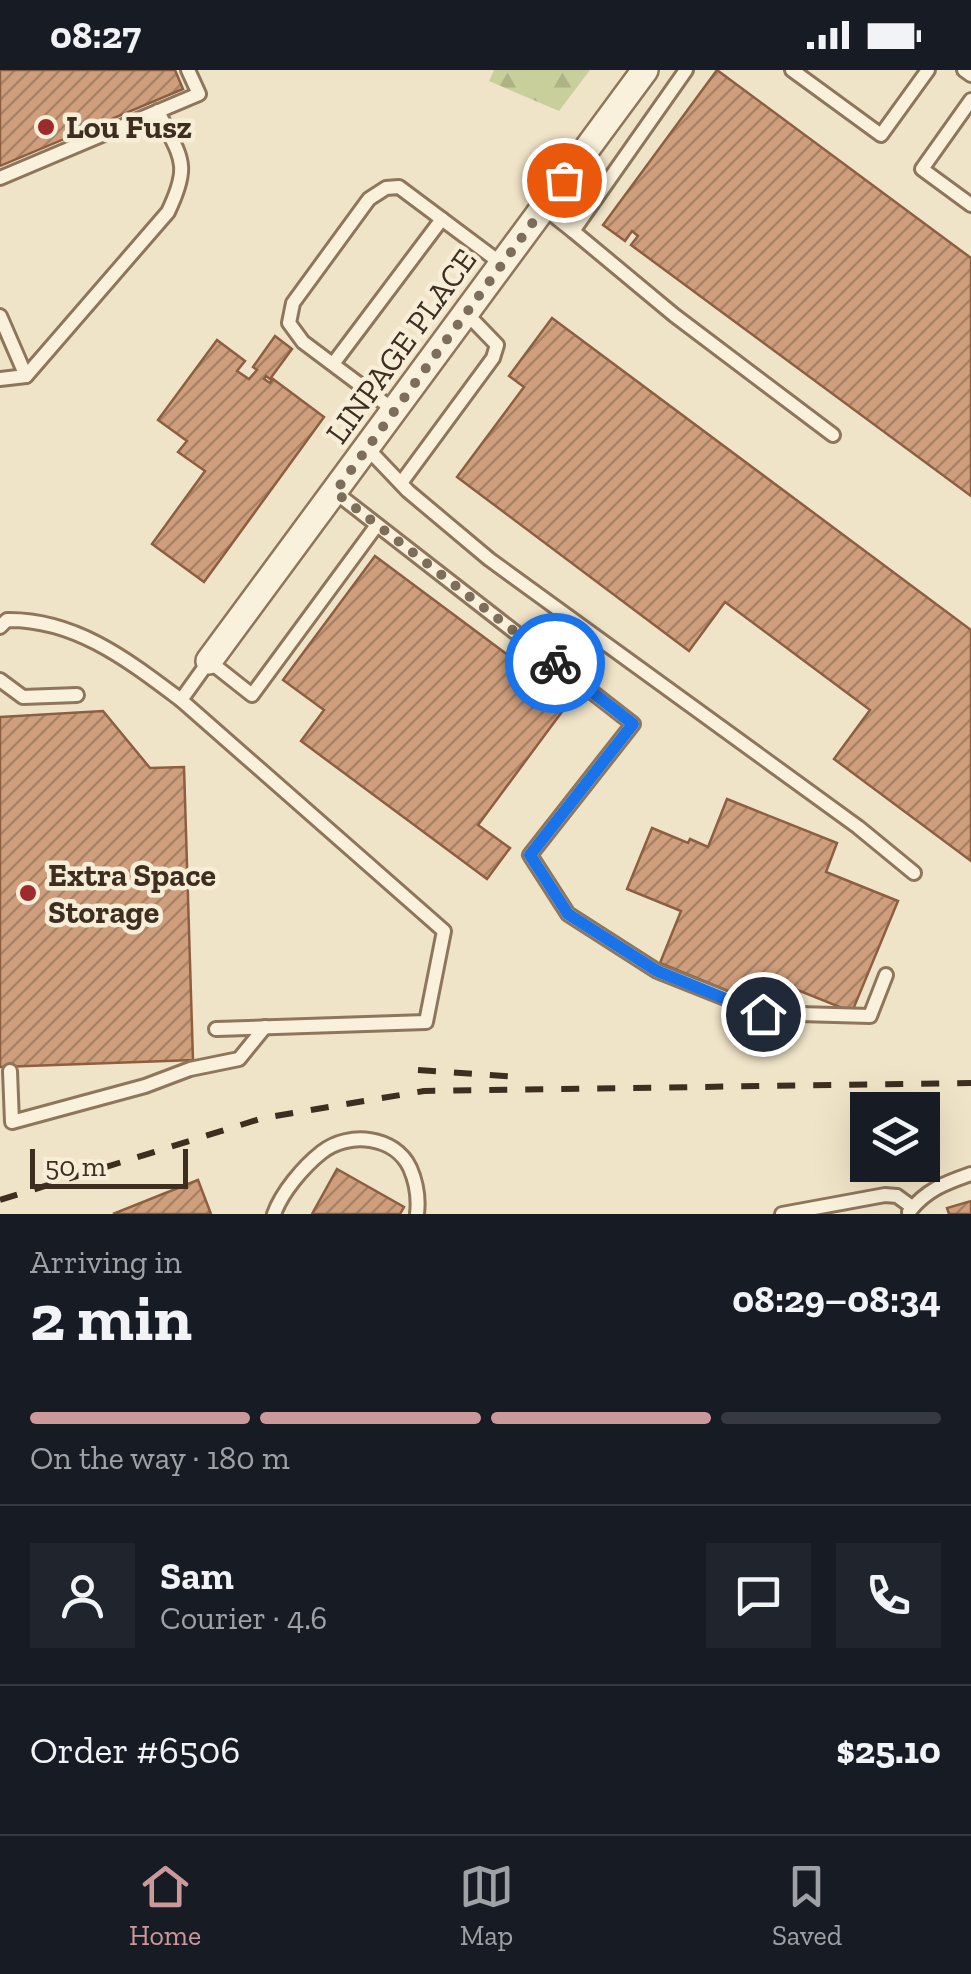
<!DOCTYPE html>
<html lang="en">
<head>
<meta charset="utf-8">
<style>
  body { margin:0; font-family:"Zilla Slab",serif; background:#20242c; color:#f1f3f6; height:100vh; display:flex; flex-direction:column; font-size:38px; white-space:nowrap }
  * { box-sizing:border-box; margin:0 }
  p { font-size:32px; color:#9ea1a6 }
  .icon { flex:none; width:55px; height:55px; fill:none; stroke:currentColor; stroke-width:2; stroke-linecap:round; stroke-linejoin:round }
  .map { position:relative; height:1144px; overflow:hidden }
  .details { display:flex; flex-direction:column; background:#171b24; flex:1 }
  .details>* { flex:none }
  .controls { position:absolute; left:850px; top:1022px; display:grid; gap:20px }
  .controls a { display:grid; place-items:center; width:90px; height:90px; border-radius:0px; background:#171b24; box-shadow:0 10px 40px #0002; font-size:50px }
  .scale { position:absolute; left:30px; bottom:25px; width:158px; box-sizing:border-box; padding-left:10px; border:5px solid #3d2e20; border-top:0; font-size:28px; line-height:35px; white-space:nowrap; color:#3d2e20; -webkit-text-stroke:8px #f7eed8; paint-order:stroke }
  .pin { position:absolute; display:grid; place-items:center; width:85px; height:85px; color:#fff; margin:-42px; border:5px solid #fff; border-radius:50%; box-shadow:0 2px 10px #0007 }
  .courier { position:absolute; display:grid; place-items:center; width:100px; height:100px; margin:-50px; border:8px solid #1a73e8; border-radius:50%; background:#fff; color:#222; box-shadow:0 2px 12px #0007 }
  .overview em { font-style:normal; font-weight:800 }
  .overview div { display:flex; flex-direction:column-reverse }
  .overview { display:flex; align-items:center; justify-content:space-between; height:170px; padding:0 30px }
  h1 { font-size:65px; font-weight:800; line-height:75px }
  .bar { display:grid; grid-template-columns:repeat(4,1fr); gap:15px 10px; align-content:center; height:120px; padding:0 30px }
  .bar i { height:12px; border-radius:8px; background:#363941 }
  .bar .selected { background:#cc999b }
  .bar p { grid-column:span 4 }
  .line { display:flex; align-items:center; gap:25px; padding:0 30px; border-top:2px solid #363941 }
  .line div { flex:1 }
  .round { display:grid; place-items:center; flex:none; width:105px; height:105px; border-radius:0px; background:#20242c }
  .status { display:flex; justify-content:space-between; align-items:center; height:70px; padding:0 50px; background:#171b24; direction:ltr }
  .status svg { height:28px; fill:currentColor }
  .tab-bar { display:flex; justify-content:space-around; align-items:center; height:140px; border-top:2px solid #363941; background:#171b24; font-size:28px; color:#9ea1a6 }
  .tab-bar a { display:grid; justify-items:center; gap:5px }
  .tab-bar .selected { color:#cc999b }
  .map>svg:first-child { display:block }
</style>
</head>
<body>
<div class="status"><b>08:27</b><svg viewBox="0 0 49 12"><path d="M0 12V9h3v3zM5 12V6h3v6zM10 12V3h3v9zM15 12V0h3v12zM26 1h20v11H26zM47 4h2v5h-2z"/></svg></div>
<div class="map">
<svg width="971" height="1144" viewBox="0 0 971 1144">
  <defs>
    <pattern id="forest-firs" width="22" height="20" patternUnits="userSpaceOnUse" patternTransform="scale(2.5)"><rect width="22" height="20" fill="#c9cf9b"/><path d="M5 1l3.5 6h-7zM16 11l3.5 6h-7z" fill="#aeb285"/></pattern>
    <pattern id="building-hatch" width="6" height="6" patternUnits="userSpaceOnUse" patternTransform="scale(2.5)"><rect width="6" height="6" fill="#cf9f7d"/><path d="M-1 1l2-2M0 6l6-6M5 7l2-2" fill="none" stroke="#a98266"/></pattern>
  </defs>
  <rect width="100%" height="100%" fill="#f0e4c8"/>
  <path fill="url(#forest-firs)" d="M 494,0 L 590,0 L 559,41 L 489,11 Z"/>
  <g fill="url(#building-hatch)" stroke="#8d5f41" stroke-width="2.5">
    <path d="M 0,0 L 175,0 L 183,19 L 0,96 Z"/>
    <path d="M 717,0 L 971,188 L 971,426 L 631,175 L 638,166 L 632,161 L 625,171 L 603,155 Z"/>
    <path d="M 552,248 L 971,560 L 971,791 L 834,689 L 870,640 L 725,532 L 689,581 L 457,407 L 524,317 L 509,306 Z"/>
    <path d="M 275,266 L 292,279 L 270,309 L 266,306 L 264,309 L 270,313 L 273,309 L 324,347 L 204,512 L 152,474 L 205,401 L 178,382 L 187,371 L 158,350 L 217,270 L 245,291 L 237,301 L 249,309 L 257,300 L 253,297 Z"/>
    <path d="M 375,486 L 524,597 L 521,601 L 567,635 L 478,755 L 510,778 L 487,809 L 301,671 L 324,640 L 283,610 Z"/>
    <path d="M 103,641 L 150,698 L 184,697 L 193,990 L 0,997 L 0,647 Z"/>
    <path d="M 727,729 L 837,773 L 826,802 L 898,831 L 852,942 L 780,913 L 770,938 L 660,893 L 681,841 L 627,819 L 652,758 L 688,773 L 690,769 L 708,777 Z"/>
    <path d="M 337,1099 L 404,1137 L 400,1144 L 312,1144 Z"/>
    <path d="M 198,1110 L 211,1144 L 113,1144 Z"/>
    <path d="M 971,1131 L 971,1144 L 949,1144 L 947,1138 Z"/>
  </g>
  <g fill="none" stroke-linecap="round" stroke-linejoin="round">
    <defs>
      <g id="lane">
        <path d="M 792,0 L 881,65 L 928,0"/>
        <path d="M 964,0 L 971,5"/>
        <path d="M 971,30 L 922,99 L 971,135"/>
        <path d="M 0,108 L 199,24 L 188,0"/>
        <path d="M 544,138 L 573,161 L 686,0"/>
        <path d="M 573,161 L 674,245 L 833,365"/>
        <path d="M 0,246 L 26,306 L 0,309"/>
        <path d="M 333,294 L 442,149"/>
        <path d="M 26,306 L 168,142 C 192,92 180,88 158,41"/>
        <path d="M 395,341 L 303,272 L 289,253 L 293,233 L 369,129 L 386,118 L 399,117 L 502,194"/>
        <path d="M 367,378 L 408,421 L 489,489 L 858,757 L 914,803"/>
        <path d="M 401,413 L 493,288 L 497,275 L 466,243"/>
        <path d="M 335,422 L 633,654 L 530,785 L 568,844 L 657,901 L 763,943 L 870,946 L 886,905"/>
        <path d="M 0,557 L 7,550 C 76,549 129,591 181,630"/>
        <path d="M 0,610 L 23,627 L 77,625"/>
        <path d="M 216,959 L 426,952 L 444,861 L 181,630 L 209,591 L 252,625 L 377,455"/>
        <path d="M 10,1001 L 12,1052 L 145,1016 L 190,999 L 239,989 L 265,957"/>
        <path d="M 909,1142 C 926,1120 945,1113 971,1104"/>
        <path d="M 274,1144 C 282,1122 303,1097 322,1082 C 349,1061 395,1066 410,1098 C 417,1114 419,1127 417,1144"/>
        <path d="M 782,1144 L 885,1125 L 897,1126 L 912,1137"/>
      </g>
      <path id="street" d="M 209,591 L 645,0"/>
    </defs>
    <use href="#lane" stroke="#8d765c" stroke-width="18"/>
    <use href="#street" stroke="#8d765c" stroke-width="30"/>
    <use href="#lane" stroke="#faf1dc" stroke-width="12"/>
    <use href="#street" stroke="#faf1dc" stroke-width="25"/>
    <g stroke="#3d2e20" stroke-width="6" stroke-dasharray="18 18" stroke-linecap="butt">
      <path d="M 418,1000 L 518,1007"/>
      <path d="M 0,1130 L 263,1048 L 424,1021 L 971,1013"/>
    </g>
  </g>
  <g fill="none" stroke-linecap="round" stroke-linejoin="round">
    <path stroke="#7c6e5b" stroke-width="10" stroke-dasharray="0 18" d="M 555,593 L 335,422 L 564,110"/>
    <path stroke="#1a73e8" stroke-width="12" d="M 555,593 L 633,654 L 530,785 L 568,844 L 657,901 L 763,944"/>
  </g>
  <g fill="#9e2a2b" stroke="#f7eed8" stroke-width="4">
    <circle cx="46" cy="57" r="10"/>
    <circle cx="28" cy="823" r="10"/>
  </g>
  <g text-anchor="middle" dominant-baseline="central" stroke-width="9" stroke-linejoin="round" paint-order="stroke">
    <g font-size="32" font-weight="bold" fill="#3d2e20" stroke="#f7eed8" text-anchor="start">
      <text x="66" y="57">Lou Fusz</text>
      <text x="48" y="805">Extra Space<tspan x="48" dy="37">Storage</tspan></text>
    </g>
    <g font-size="32" fill="#3d2e20" stroke="#f7eed8">
      <text transform="translate(401 276) rotate(-54)">LINPAGE PLACE</text>
    </g>
  </g>
</svg>
<div class="controls">
<a><svg class="icon" aria-label="layers" viewBox="0 0 24 24"><path d="M12 4l9 5-9 5-9-5zM3 14l9 5 9-5"/></svg></a>
</div>
<div class="scale">50 m</div>
<div class="pin" style="left:564px;top:110px;background:#ea580c"><svg class="icon" aria-label="bag" viewBox="0 0 24 24"><path d="M5 8h14l-1 12H6zM9 8a3 3 0 0 1 6 0"/></svg></div>
<div class="pin" style="left:763px;top:944px;background:#1f2937"><svg class="icon" aria-label="home" viewBox="0 0 24 24"><path d="M3 11l9-7 9 7M6 9v11h12V9"/></svg></div>
<div class="courier" style="left:555px;top:593px"><svg class="icon" aria-label="bike" viewBox="0 0 24 24"><circle cx="6" cy="16" r="4"/><circle cx="18" cy="16" r="4"/><path d="M6 16l4-8h5l3 8M10 8l3 8H6M13 5h3"/></svg></div>
</div>
<section class="details">
<div class="overview"><div><h1>2 min</h1><p>Arriving in</p></div><em>08:29–08:34</em></div>
<div class="bar"><i class="selected"></i><i class="selected"></i><i class="selected"></i><i></i><p>On the way · 180 m</p></div>
<div class="line" style="height:180px"><a class="round"><svg class="icon" aria-label="person" viewBox="0 0 24 24"><circle cx="12" cy="8" r="4"/><path d="M4 21q1-7 8-7t8 7"/></svg></a><div><b>Sam</b><p>Courier · 4.6</p></div><a class="round"><svg class="icon" aria-label="chat" viewBox="0 0 24 24"><path d="M4 5h16v11H9l-5 4z"/></svg></a><a class="round"><svg class="icon" aria-label="phone" viewBox="0 0 24 24"><path d="M5 4h4l2 5-3 2q2 4 5 5l2-3 5 2v4C11 20 4 13 5 4z"/></svg></a></div>
<div class="line" style="height:130px"><div>Order #6506</div><b>$25.10</b></div>
</section>
<nav class="tab-bar">
<a class="selected"><svg class="icon" aria-label="home" viewBox="0 0 24 24"><path d="M3 11l9-7 9 7M6 9v11h12V9"/></svg>Home</a>
<a><svg class="icon" aria-label="map" viewBox="0 0 24 24"><path d="M3 6l6-2 6 2 6-2v14l-6 2-6-2-6 2zM9 4v14M15 6v14"/></svg>Map</a>
<a><svg class="icon" aria-label="saved" viewBox="0 0 24 24"><path d="M7 4h10v16l-5-4-5 4z"/></svg>Saved</a>
</nav>
</body>
</html>
